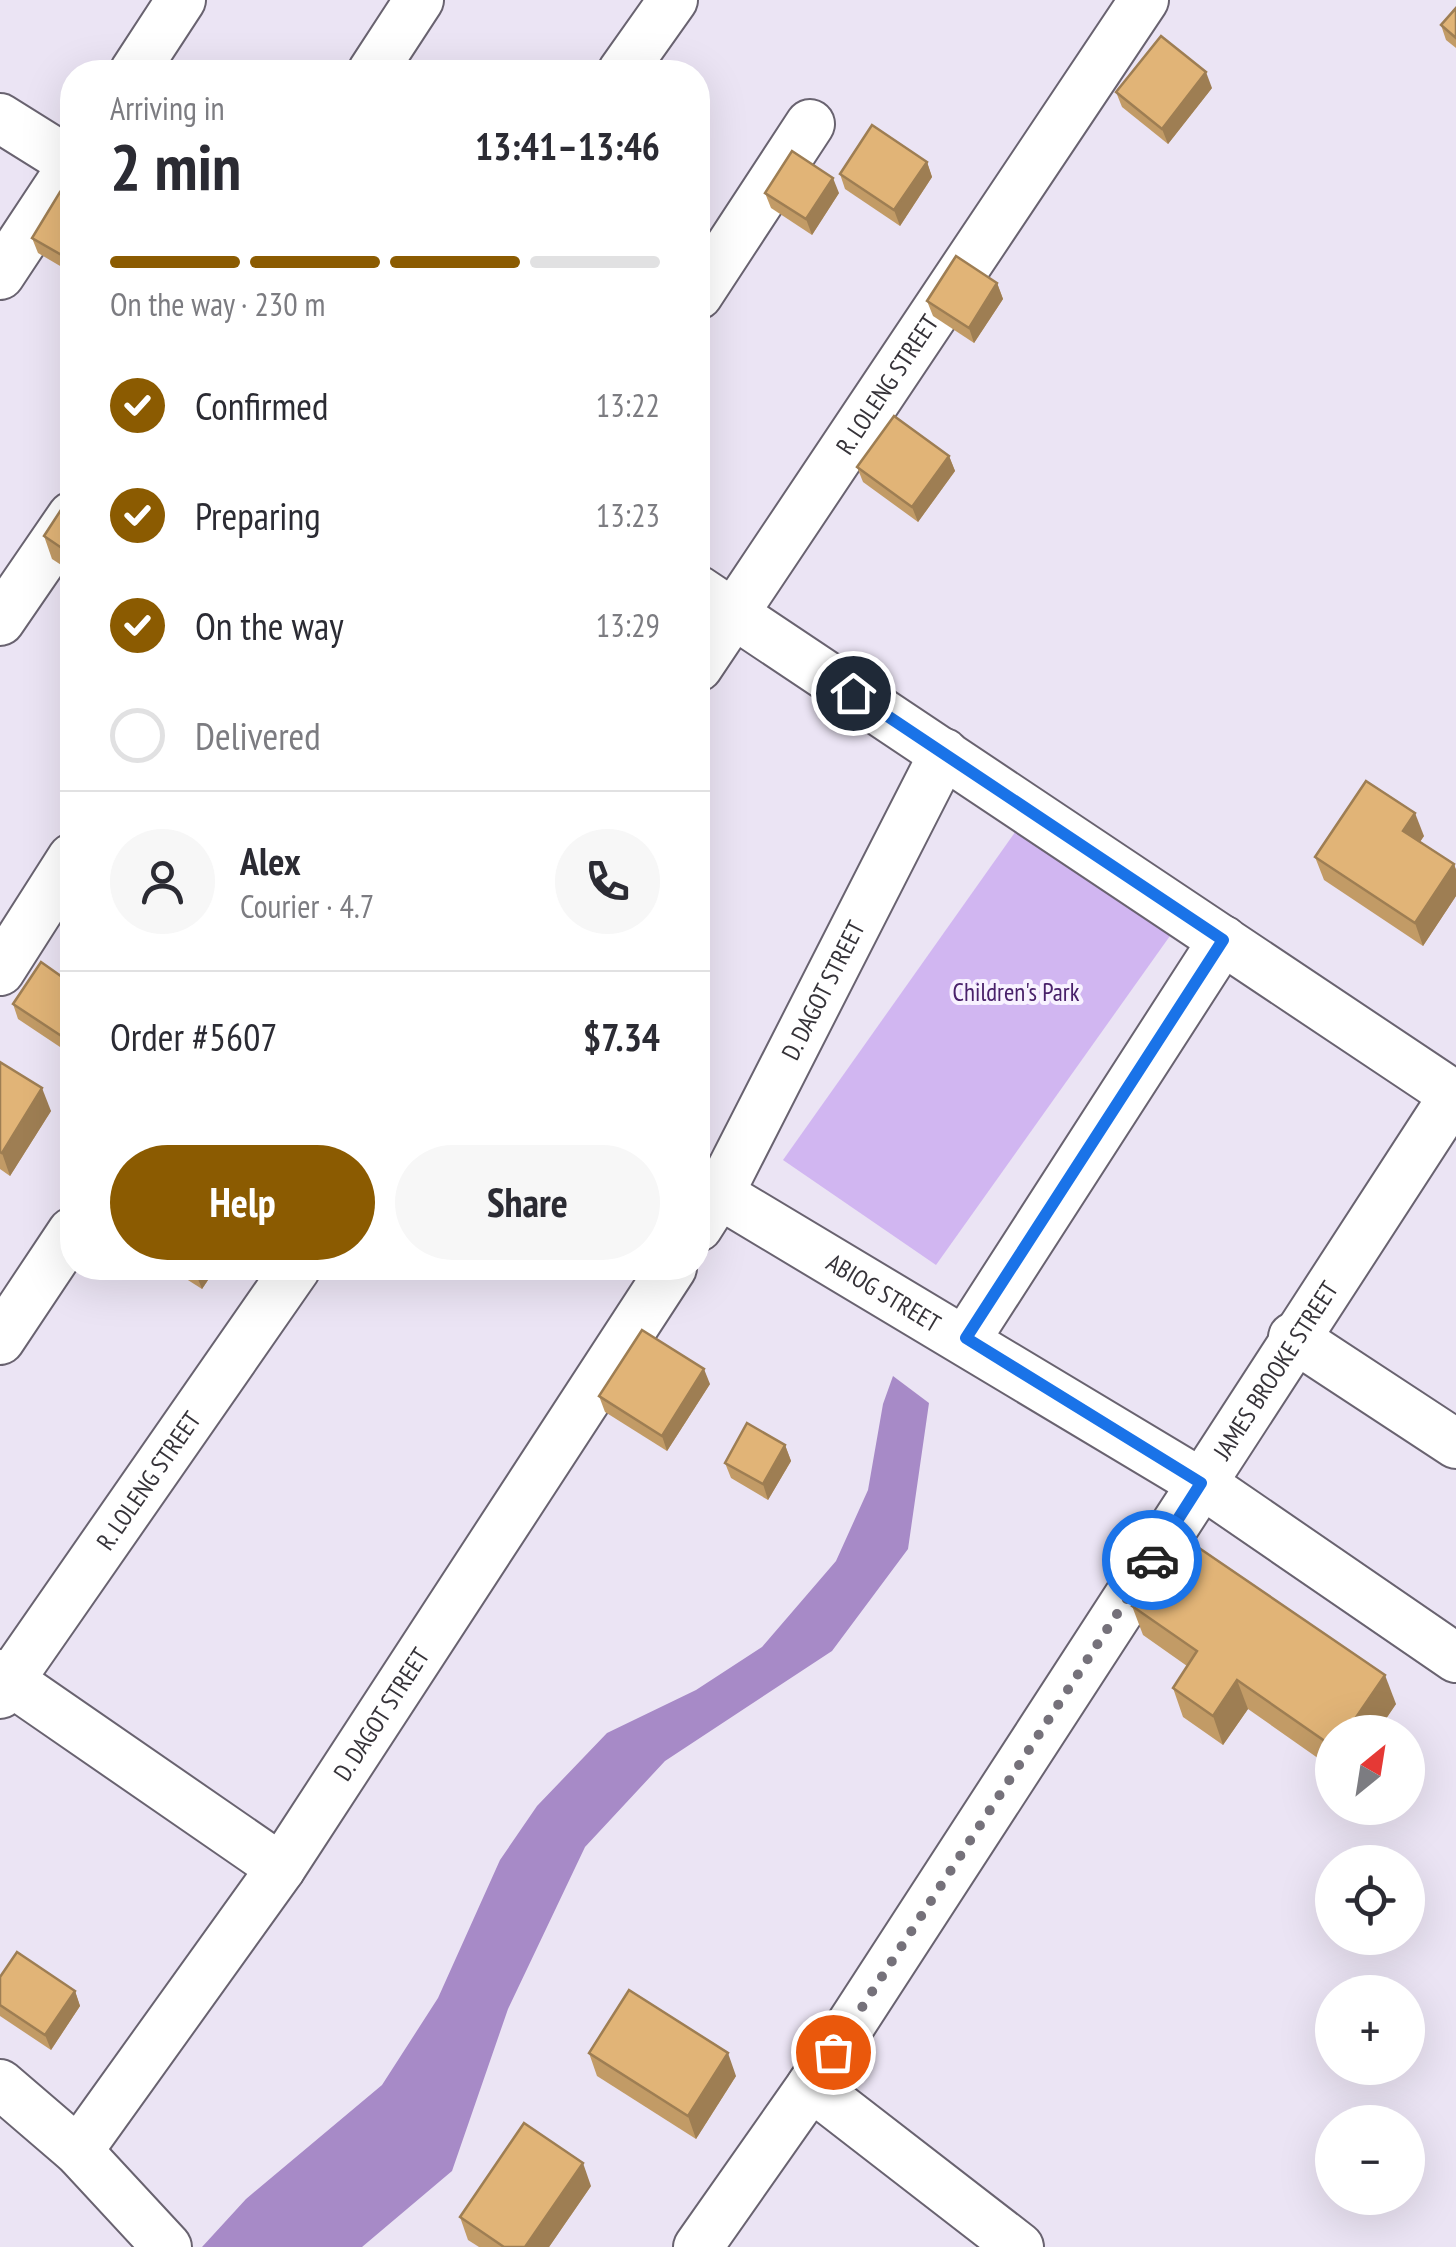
<!DOCTYPE html>
<html lang="en">
<head>
<meta charset="utf-8">
<style>
  body { margin:0; font-family:"PT Sans Narrow",sans-serif; background:#f7f7f7; color:#2b2b33; height:100vh; display:flex; flex-direction:column; font-size:38px; white-space:nowrap }
  * { box-sizing:border-box; margin:0 }
  p { font-size:32px; color:#7c7c81 }
  .icon { flex:none; width:55px; height:55px; fill:none; stroke:currentColor; stroke-width:2; stroke-linecap:round; stroke-linejoin:round }
  .map { position:relative; flex:1; overflow:hidden }
  .details { position:absolute; left:60px; top:60px; width:650px; height:1220px; display:flex; flex-direction:column; background:#fff; border-radius:40px; box-shadow:0 10px 40px #0002 }
  .details>* { flex:none }
  .needle { width:65px; rotate:30deg }
  .tools { position:absolute; left:1315px; top:1715px; display:grid; gap:20px }
  .tools a { display:grid; place-items:center; width:110px; height:110px; border-radius:50%; background:#fff; box-shadow:0 10px 40px #0002; font-size:50px }
  .pin { position:absolute; display:grid; place-items:center; width:85px; height:85px; color:#fff; margin:-42px; border:5px solid #fff; border-radius:50%; box-shadow:0 2px 10px #0007 }
  .courier { position:absolute; display:grid; place-items:center; width:100px; height:100px; margin:-50px; border:8px solid #1a73e8; border-radius:50%; background:#fff; color:#222; box-shadow:0 2px 12px #0007 }
  .overview em { font-style:normal; font-weight:700 }
  .overview div { display:flex; flex-direction:column-reverse }
  .overview { display:flex; align-items:center; justify-content:space-between; height:170px; padding:0 50px }
  h1 { font-size:65px; font-weight:700; line-height:75px }
  .bar { display:grid; grid-template-columns:repeat(4,1fr); gap:15px 10px; align-content:center; height:120px; padding:0 50px }
  .bar i { height:12px; border-radius:8px; background:#e1e1e2 }
  .bar .active { background:#8b5b01 }
  .bar p { grid-column:span 4 }
  .line { display:flex; align-items:center; gap:25px; padding:0 50px; border-top:2px solid #e1e1e2 }
  .line div { flex:1 }
  .round { display:grid; place-items:center; flex:none; width:105px; height:105px; border-radius:52px; background:#f7f7f7 }
  ol { padding:0 50px; list-style:none }
  li { display:flex; align-items:center; gap:30px; height:110px }
  li p { margin-inline-start:auto }
  li .icon { padding:10px; border-radius:50%; background:#8b5b01; color:#fff; stroke-width:4 }
  li:last-child { color:#7c7c81 }
  li i { width:55px; height:55px; border:5px solid #e1e1e2; border-radius:50% }
  .button { display:flex; gap:20px; margin-top:auto; padding:20px 50px }
  .button a { flex:1; height:115px; border-radius:60px; background:#8b5b01; color:#fff; font-size:40px; font-weight:700; line-height:115px; text-align:center }
  .button a+a { background:#f7f7f7; color:#2b2b33 }
  .map>svg:first-child { display:block }
</style>
</head>
<body>
<div class="map">
<svg width="1456" height="2247" viewBox="0 0 1456 2247">
  <rect width="100%" height="100%" fill="#ebe4f4"/>
  <path fill="#d1b6f1" d="M 1028,814 L 1182,919 L 936,1265 L 783,1160 Z"/>
  <path fill="#a78ac7" d="M 893,1376 L 929,1403 L 908,1549 L 832,1651 L 665,1761 L 585,1847 L 508,2009 L 452,2171 L 362,2247 L 202,2247 L 246,2199 L 382,2085 L 438,1998 L 500,1860 L 537,1806 L 607,1733 L 696,1690 L 762,1647 L 836,1561 L 868,1490 L 883,1404 Z"/>
  <g fill="none" stroke-linecap="round" stroke-linejoin="round">
    <defs>
      <g id="minor">
        <path d="M 134,72 L 181,0"/>
        <path d="M 372,72 L 419,0"/>
        <path d="M 622,72 L 673,0"/>
        <path d="M 0,118 L 72,163"/>
        <path d="M 0,275 L 72,166"/>
        <path d="M 698,295 L 810,124"/>
        <path d="M 698,590 L 1454,1095"/>
        <path d="M 0,621 L 72,516"/>
        <path id="s1" d="M 698,667 L 1144,0"/>
        <path d="M 0,971 L 72,858"/>
        <path id="s2" d="M 719,1194 L 1201,1483 L 1456,1658"/>
        <path id="s3" d="M 698,1227 L 719,1194 L 944,753"/>
        <path d="M 1293,1337 L 1456,1444"/>
        <path d="M 966,1339 L 1223,940"/>
        <path d="M 0,1340 L 72,1232"/>
        <path d="M 0,1674 L 281,1868"/>
        <path id="s4" d="M 0,1694 L 296,1268"/>
        <path d="M 0,2084 L 78,2151 L 167,2247"/>
        <path d="M 811,2086 L 1019,2247"/>
        <path id="s5" d="M 78,2151 L 281,1868 L 672,1268"/>
        <path id="s6" d="M 698,2247 L 811,2086 L 1456,1092"/>
      </g>
    </defs>
    <use href="#minor" stroke="#696370" stroke-width="52"/>
    <use href="#minor" stroke="#fff" stroke-width="48"/>
  </g>
  <g fill="#c29b66">
    <path d="M 1456,8 L 1456,48 L 1446,40 L 1441,25 Z"/>
    <path d="M 1212,88 L 1168,144 L 1122,107 L 1116,92 Z"/>
    <path d="M 927,162 L 932,177 L 900,226 L 845,189 L 840,174 Z"/>
    <path d="M 765,193 L 839,193 L 812,235 L 771,208 Z"/>
    <path d="M 72,196 L 72,273 L 38,253 L 32,238 Z"/>
    <path d="M 997,283 L 1003,299 L 974,343 L 933,316 L 927,301 Z"/>
    <path d="M 949,456 L 955,471 L 918,522 L 863,482 L 857,467 Z"/>
    <path d="M 72,498 L 72,572 L 52,559 L 44,536 Z"/>
    <path d="M 1424,836 L 1420,842 L 1454,864 L 1456,870 L 1456,896 L 1423,946 L 1324,880 L 1315,857 Z"/>
    <path d="M 72,984 L 72,1055 L 18,1019 L 13,1004 Z"/>
    <path d="M 0,1062 L 51,1111 L 10,1176 L 0,1169 Z"/>
    <path d="M 169,1268 L 216,1268 L 202,1289 Z"/>
    <path d="M 710,1384 L 667,1451 L 605,1412 L 599,1396 Z"/>
    <path d="M 785,1445 L 791,1461 L 768,1500 L 731,1478 L 725,1463 Z"/>
    <path d="M 1132,1606 L 1396,1704 L 1377,1732 L 1332,1732 L 1332,1768 L 1248,1709 L 1223,1745 L 1183,1717 L 1173,1688 L 1187,1666 L 1143,1635 Z"/>
    <path d="M 0,1977 L 75,1991 L 80,2006 L 51,2050 L 0,2016 Z"/>
    <path d="M 589,2053 L 736,2076 L 696,2139 L 597,2076 Z"/>
    <path d="M 591,2186 L 549,2247 L 479,2247 L 468,2240 L 460,2217 Z"/>
  </g>
  <g fill="#9e7e53">
    <path d="M 1206,72 L 1212,88 L 1168,144 L 1162,129 Z"/>
    <path d="M 927,162 L 932,177 L 900,226 L 894,210 Z"/>
    <path d="M 833,178 L 839,193 L 812,235 L 806,219 Z"/>
    <path d="M 997,283 L 1003,299 L 974,343 L 969,328 Z"/>
    <path d="M 949,456 L 955,471 L 918,522 L 912,507 Z"/>
    <path d="M 1415,813 L 1424,836 L 1412,853 L 1403,831 Z"/>
    <path d="M 1454,864 L 1456,870 L 1456,896 L 1423,946 L 1415,923 Z"/>
    <path d="M 42,1088 L 51,1111 L 10,1176 L 2,1153 Z"/>
    <path d="M 200,1268 L 216,1268 L 202,1289 L 196,1274 Z"/>
    <path d="M 704,1369 L 710,1384 L 667,1451 L 662,1436 Z"/>
    <path d="M 785,1445 L 791,1461 L 768,1500 L 763,1484 Z"/>
    <path d="M 1385,1675 L 1396,1704 L 1377,1732 L 1346,1732 Z"/>
    <path d="M 1237,1680 L 1248,1709 L 1223,1745 L 1213,1716 Z"/>
    <path d="M 75,1991 L 80,2006 L 51,2050 L 45,2035 Z"/>
    <path d="M 728,2053 L 736,2076 L 696,2139 L 688,2116 Z"/>
    <path d="M 583,2163 L 591,2186 L 549,2247 L 525,2247 Z"/>
  </g>
  <g fill="#e1b477" stroke="#9e7e53" stroke-width="2.5">
    <path d="M 1456,8 L 1456,38 L 1441,25 Z"/>
    <path d="M 1161,36 L 1206,72 L 1162,129 L 1116,92 Z"/>
    <path d="M 872,125 L 927,162 L 894,210 L 840,174 Z"/>
    <path d="M 792,151 L 833,178 L 806,219 L 765,193 Z"/>
    <path d="M 60,192 L 71,199 L 72,196 L 72,261 L 32,238 Z"/>
    <path d="M 956,256 L 997,283 L 969,328 L 927,301 Z"/>
    <path d="M 894,416 L 949,456 L 912,507 L 857,467 Z"/>
    <path d="M 70,496 L 72,498 L 72,555 L 44,536 Z"/>
    <path d="M 1366,781 L 1415,813 L 1403,831 L 1454,864 L 1415,923 L 1315,857 Z"/>
    <path d="M 41,962 L 72,984 L 72,1043 L 13,1004 Z"/>
    <path d="M 0,1062 L 42,1088 L 2,1153 L 0,1152 Z"/>
    <path d="M 187,1268 L 200,1268 L 196,1274 Z"/>
    <path d="M 642,1330 L 704,1369 L 662,1436 L 599,1396 Z"/>
    <path d="M 747,1423 L 785,1445 L 763,1484 L 725,1463 Z"/>
    <path d="M 1180,1535 L 1385,1675 L 1346,1732 L 1332,1732 L 1332,1746 L 1237,1680 L 1213,1716 L 1173,1688 L 1197,1651 L 1132,1606 Z"/>
    <path d="M 17,1952 L 75,1991 L 45,2035 L 0,2005 L 0,1977 Z"/>
    <path d="M 629,1990 L 728,2053 L 688,2116 L 589,2053 Z"/>
    <path d="M 524,2123 L 583,2163 L 525,2247 L 504,2247 L 460,2217 Z"/>
  </g>
  <g fill="none" stroke-linecap="round" stroke-linejoin="round">
    <path stroke="#75717a" stroke-width="10" stroke-dasharray="0 18" d="M 833,2052 L 1152,1560"/>
    <path stroke="#1a73e8" stroke-width="12" d="M 853,693 L 1223,940 L 966,1338 L 1201,1483 L 1152,1560"/>
  </g>
  <g text-anchor="middle" dominant-baseline="central" stroke-width="8" stroke-linejoin="round" paint-order="stroke">
    <g font-size="25" fill="#363339" stroke="#f8f2ff">
      <text stroke="none"><textPath href="#s1" startOffset="340">R. LOLENG STREET</textPath></text>
      <text stroke="none"><textPath href="#s3" startOffset="268">D. DAGOT STREET</textPath></text>
      <text stroke="none"><textPath href="#s2" startOffset="192">ABIOG STREET</textPath></text>
      <text stroke="none"><textPath href="#s6" startOffset="1050">JAMES BROOKE STREET</textPath></text>
      <text stroke="none"><textPath href="#s4" startOffset="260">R. LOLENG STREET</textPath></text>
      <text stroke="none"><textPath href="#s5" startOffset="532">D. DAGOT STREET</textPath></text>
    </g>
    <g font-size="25" fill="#49216a" stroke="#f8f2ff">
      <text x="1016" y="992">Children's Park</text>
    </g>
  </g>
</svg>
<div class="tools">
<a><svg class="needle" viewBox="-14 -14 28 28"><path d="M0-13l5 13h-10z" fill="#e53935"/><path d="M0 13l5-13h-10z" fill="#7c7c81"/></svg></a>
<a><svg class="icon" aria-label="locate" viewBox="0 0 24 24"><circle cx="12" cy="12" r="6"/><path d="M12 2v4M12 18v4M2 12h4M18 12h4"/></svg></a>
<a>+</a>
<a>−</a>
</div>
<div class="pin" style="left:833px;top:2052px;background:#ea580c"><svg class="icon" aria-label="bag" viewBox="0 0 24 24"><path d="M5 8h14l-1 12H6zM9 8a3 3 0 0 1 6 0"/></svg></div>
<div class="pin" style="left:853px;top:693px;background:#1f2937"><svg class="icon" aria-label="home" viewBox="0 0 24 24"><path d="M3 11l9-7 9 7M6 9v11h12V9"/></svg></div>
<div class="courier" style="left:1152px;top:1560px"><svg class="icon" aria-label="car" viewBox="0 0 24 24"><path d="M5 17H2v-5l4-1 3-4h7l3 4 3 1v5h-3M9 17h6M6 11h13"/><circle cx="7" cy="17" r="2"/><circle cx="17" cy="17" r="2"/></svg></div>
<section class="details">
<div class="overview"><div><h1>2 min</h1><p>Arriving in</p></div><em>13:41–13:46</em></div>
<div class="bar"><i class="active"></i><i class="active"></i><i class="active"></i><i></i><p>On the way · 230 m</p></div>
<ol>
<li><svg class="icon" aria-label="check" viewBox="0 0 24 24"><path d="M5 12l5 5 9-10"/></svg>Confirmed<p>13:22</p></li>
<li><svg class="icon" aria-label="check" viewBox="0 0 24 24"><path d="M5 12l5 5 9-10"/></svg>Preparing<p>13:23</p></li>
<li><svg class="icon" aria-label="check" viewBox="0 0 24 24"><path d="M5 12l5 5 9-10"/></svg>On the way<p>13:29</p></li>
<li><i></i>Delivered</li>
</ol>
<div class="line" style="height:180px"><a class="round"><svg class="icon" aria-label="person" viewBox="0 0 24 24"><circle cx="12" cy="8" r="4"/><path d="M4 21q1-7 8-7t8 7"/></svg></a><div><b>Alex</b><p>Courier · 4.7</p></div><a class="round"><svg class="icon" aria-label="phone" viewBox="0 0 24 24"><path d="M5 4h4l2 5-3 2q2 4 5 5l2-3 5 2v4C11 20 4 13 5 4z"/></svg></a></div>
<div class="line" style="height:130px"><div>Order #5607</div><b>$7.34</b></div>
<div class="button"><a>Help</a><a>Share</a></div>
</section>
</div>
</body>
</html>
